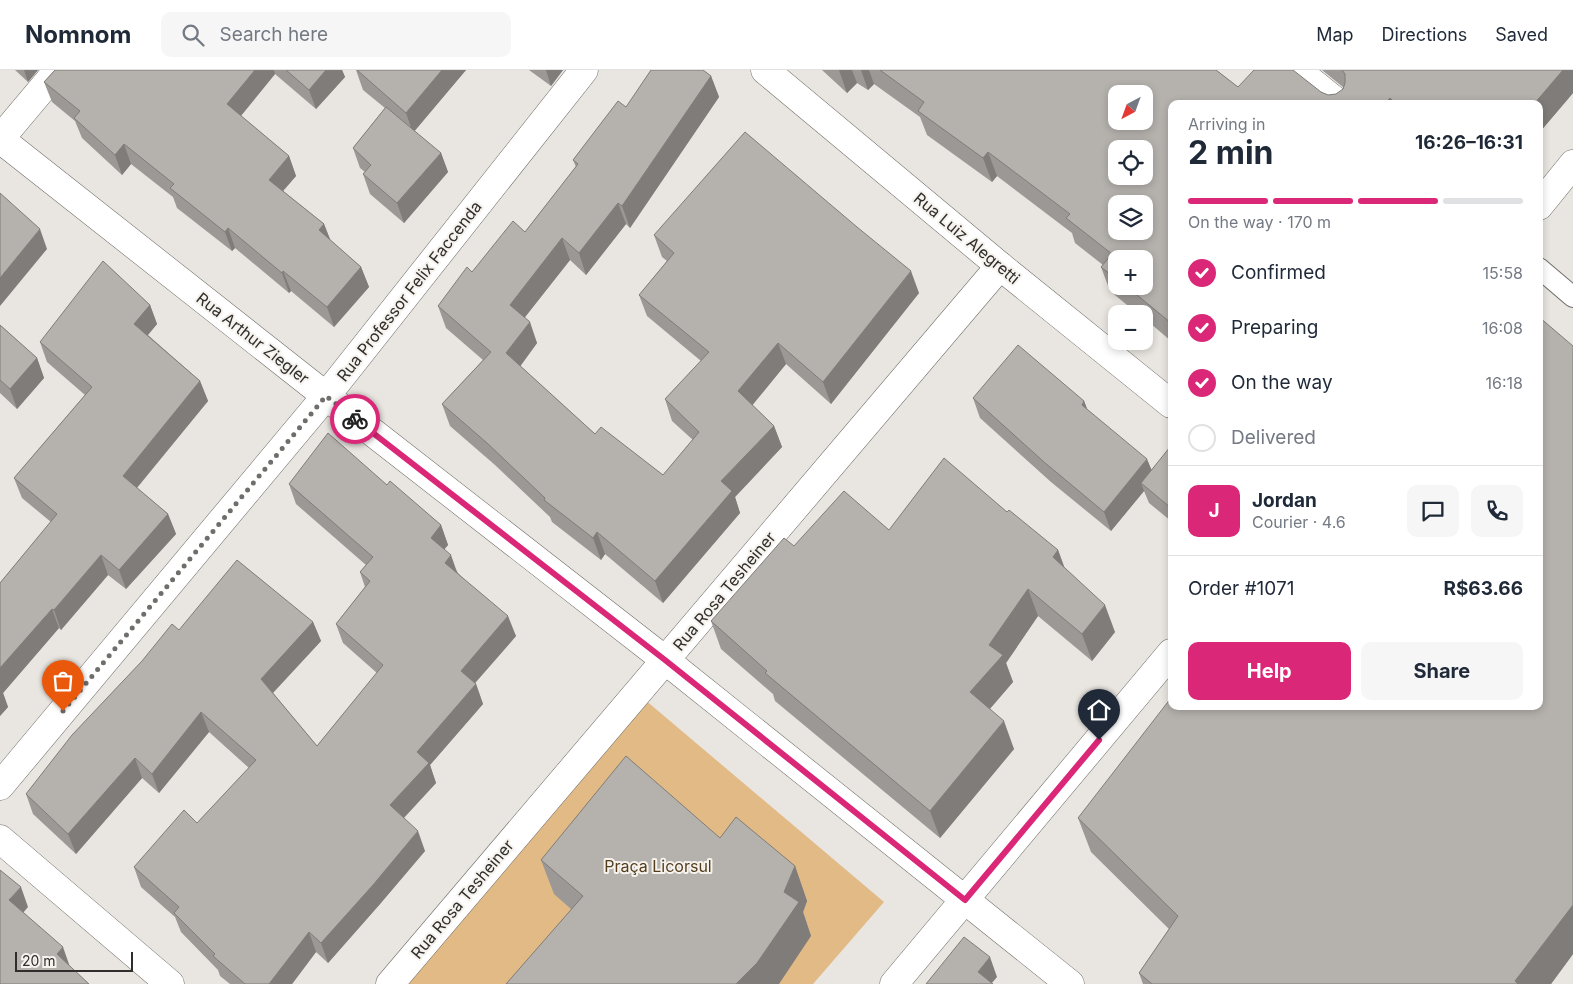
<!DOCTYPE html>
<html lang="en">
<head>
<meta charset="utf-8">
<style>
  body { margin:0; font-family:Inter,sans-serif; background:#f6f6f7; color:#1f2937; height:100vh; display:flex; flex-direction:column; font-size:19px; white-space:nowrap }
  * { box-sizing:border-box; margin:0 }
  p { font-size:16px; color:#747a83 }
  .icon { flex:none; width:28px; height:28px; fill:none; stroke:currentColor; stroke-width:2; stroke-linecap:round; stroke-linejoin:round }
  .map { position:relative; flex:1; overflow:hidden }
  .drawer { position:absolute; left:1168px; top:30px; width:375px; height:610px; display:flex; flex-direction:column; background:#fff; border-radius:10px; box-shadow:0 2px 8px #0003 }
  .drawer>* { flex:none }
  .needle { width:32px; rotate:221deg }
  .tools { position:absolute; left:1108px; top:15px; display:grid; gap:10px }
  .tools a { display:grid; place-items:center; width:45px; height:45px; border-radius:10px; background:#fff; box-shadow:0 2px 8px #0003; font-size:25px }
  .scale { position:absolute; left:15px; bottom:12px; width:118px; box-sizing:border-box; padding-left:5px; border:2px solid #2f2e2c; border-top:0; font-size:14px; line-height:18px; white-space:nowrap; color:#2f2e2c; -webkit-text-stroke:4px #f6f2ed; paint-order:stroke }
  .pin { position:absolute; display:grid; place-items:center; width:42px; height:42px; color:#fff; margin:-51px -21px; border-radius:50% 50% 50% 0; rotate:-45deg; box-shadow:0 0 5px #0007 }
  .pin .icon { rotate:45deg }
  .courier { position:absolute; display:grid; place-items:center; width:50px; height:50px; margin:-25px; border:4px solid #db2777; border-radius:50%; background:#fff; color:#222; box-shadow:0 1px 6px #0007 }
  .headline em { font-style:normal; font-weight:700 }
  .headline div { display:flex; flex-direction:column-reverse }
  .headline { display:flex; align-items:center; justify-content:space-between; height:85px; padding:0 20px }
  h1 { font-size:32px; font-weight:700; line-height:38px }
  .bar { display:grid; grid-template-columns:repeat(4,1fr); gap:8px 5px; align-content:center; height:60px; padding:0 20px }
  .bar i { height:6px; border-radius:4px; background:#e0e1e3 }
  .bar .selected { background:#db2777 }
  .bar p { grid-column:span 4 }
  .line { display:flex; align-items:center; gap:12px; padding:0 20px; border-top:1px solid #e0e1e3 }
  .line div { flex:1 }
  .round { display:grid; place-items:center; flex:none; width:52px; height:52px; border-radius:10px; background:#f6f6f7 }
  ol { padding:0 20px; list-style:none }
  li { display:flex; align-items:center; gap:15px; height:55px }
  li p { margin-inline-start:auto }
  li .icon { padding:5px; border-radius:50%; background:#db2777; color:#fff; stroke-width:4 }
  li:last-child { color:#747a83 }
  li i { width:28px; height:28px; border:2px solid #e0e1e3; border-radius:50% }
  .button { display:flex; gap:10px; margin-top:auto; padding:10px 20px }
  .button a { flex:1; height:58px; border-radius:10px; background:#db2777; color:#fff; font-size:20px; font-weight:700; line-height:58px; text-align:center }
  .button a+a { background:#f6f6f7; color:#1f2937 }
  header { display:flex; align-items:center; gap:30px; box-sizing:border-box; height:70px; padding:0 25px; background:#fff; border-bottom:1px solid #e0e1e3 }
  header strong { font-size:24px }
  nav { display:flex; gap:28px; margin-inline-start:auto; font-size:18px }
  .search { width:350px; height:45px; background:#f6f6f7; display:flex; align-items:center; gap:12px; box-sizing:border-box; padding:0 18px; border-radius:10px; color:#747a83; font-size:19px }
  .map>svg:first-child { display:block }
</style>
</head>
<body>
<header>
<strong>Nomnom</strong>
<div class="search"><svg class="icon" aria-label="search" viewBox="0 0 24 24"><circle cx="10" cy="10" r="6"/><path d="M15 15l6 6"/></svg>Search here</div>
<nav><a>Map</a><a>Directions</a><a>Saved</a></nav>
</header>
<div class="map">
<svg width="1573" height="914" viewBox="0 0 1573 914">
  <rect width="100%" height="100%" fill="#e9e5e0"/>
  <path fill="#e2ba85" d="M 644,629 L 884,832 L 813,914 L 402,914 Z"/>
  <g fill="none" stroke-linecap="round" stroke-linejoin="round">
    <defs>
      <path id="service" d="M 1539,198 L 1573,227"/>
      <g id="minor">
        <path d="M 765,0 L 1000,196 L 1171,334"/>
        <path d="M 1297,0 L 1339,34"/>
        <path d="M 0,69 L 58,0"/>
        <path d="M 1539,136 L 1573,94"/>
        <path d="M 0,716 L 326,326 L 584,0"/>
        <path d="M 0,769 L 170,914"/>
        <path d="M 390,914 L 1000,196"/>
        <path d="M 894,914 L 1171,583"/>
      </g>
      <path id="tertiary" d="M 0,69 L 326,326 L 665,590 L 1070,914"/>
    </defs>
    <use href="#service" stroke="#706d68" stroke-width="22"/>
    <use href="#minor" stroke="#706d68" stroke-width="29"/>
    <use href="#tertiary" stroke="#706d68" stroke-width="29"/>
    <use href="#service" stroke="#fff" stroke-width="20"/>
    <use href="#minor" stroke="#fff" stroke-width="28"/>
    <use href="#tertiary" stroke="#fff" stroke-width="28"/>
  </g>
  <g fill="#9c9895" fill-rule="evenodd">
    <path d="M 15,0 L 38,0 L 28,12 Z"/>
    <path d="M 55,0 L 342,0 L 345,7 L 316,39 L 275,4 L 241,46 L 289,86 L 296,106 L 283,121 L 324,154 L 330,170 L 361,197 L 369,217 L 334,257 L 291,221 L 289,223 L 235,178 L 232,181 L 177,138 L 173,127 L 131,94 L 122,105 L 82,68 L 75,51 L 52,32 L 44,12 Z"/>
    <path d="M 356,0 L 466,0 L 414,61 L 441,83 L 448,102 L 404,153 L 370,124 L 363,104 L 365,102 L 360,98 L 353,78 L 385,38 L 363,20 Z"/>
    <path d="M 529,0 L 563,0 L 551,16 Z"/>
    <path d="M 822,0 L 1216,0 L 1238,17 L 1321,22 L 1328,25 L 1336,24 L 1343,19 L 1343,17 L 1322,0 L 1573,0 L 1573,23 L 1539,63 L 1539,34 L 1171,34 L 1171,271 L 1144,248 L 1144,244 L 1138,244 L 1110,221 L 1101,197 L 1103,195 L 1075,173 L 1072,163 L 997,106 L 992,112 L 927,65 L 920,47 L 874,14 L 868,20 L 857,13 L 847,23 ZM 1116,209 L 1144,216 L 1116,216 Z"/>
    <path d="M 711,6 L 719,27 L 630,158 L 626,154 L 586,205 L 570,190 L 525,247 L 537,273 L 520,296 L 595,364 L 663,405 L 693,370 L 672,351 L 665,329 L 701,291 L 647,246 L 639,225 L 667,191 L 662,187 L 654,165 L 919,223 L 831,334 L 786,294 L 752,335 L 774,356 L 782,377 L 735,427 L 740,443 L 663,533 L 605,484 L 601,490 L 552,452 L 550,447 L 495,395 L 450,356 L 442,334 L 483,290 L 446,258 L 438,236 L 472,202 L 525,162 L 576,97 L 573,90 L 626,37 Z"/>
    <path d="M 150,235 L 157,254 L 148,265 L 200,311 L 208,331 L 137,418 L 168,444 L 176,464 L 126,519 L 108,505 L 61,560 L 59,558 L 3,623 L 8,637 L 0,646 L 0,513 L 51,452 L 22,428 L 14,408 L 85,325 L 47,292 L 40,272 Z"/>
    <path d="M 0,255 L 37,288 L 44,308 L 17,339 L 0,323 Z"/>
    <path d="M 1573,276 L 1573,884 L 1551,914 L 1143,914 L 1139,903 L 1169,859 L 1091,782 L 1078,748 Z"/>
    <path d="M 973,328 L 1084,331 L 1087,339 L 1152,400 L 1171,378 L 1171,451 L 1149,433 L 1144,421 L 1111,461 L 1051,412 L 980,348 Z"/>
    <path d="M 289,414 L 387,415 L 441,455 L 448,475 L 444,479 L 458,503 L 516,566 L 475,613 L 476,614 L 483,634 L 430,695 L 436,713 L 404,748 L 425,781 L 380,834 L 328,893 L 316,882 L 292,914 L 230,914 L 220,906 L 218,900 L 181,862 L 175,847 L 141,817 L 134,797 L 197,753 L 249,698 L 209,662 L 159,723 L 142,708 L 76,784 L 33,744 L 26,724 L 179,560 L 313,552 L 321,571 L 273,623 L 317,676 L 377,603 L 343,573 L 336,554 L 365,517 L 360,502 L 366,495 L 296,434 Z"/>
    <path d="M 1007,442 L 1058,480 L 1064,497 L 1115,562 L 1092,591 L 1038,546 L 1006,593 L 1013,612 L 990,639 L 1014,679 L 940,768 L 775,631 L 773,624 L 721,579 L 711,551 L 794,476 L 889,460 Z"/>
    <path d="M 720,768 L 795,796 L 807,831 L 803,842 L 811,866 L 571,839 L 554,824 L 541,790 Z"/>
  </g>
  <g fill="#7f7c79">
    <path d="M 24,0 L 38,0 L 28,12 Z"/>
    <path d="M 255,0 L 274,0 L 275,4 L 234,54 L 227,34 Z"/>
    <path d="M 326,0 L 342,0 L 345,7 L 316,39 L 309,20 Z"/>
    <path d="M 442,0 L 466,0 L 413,63 L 406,43 Z"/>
    <path d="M 546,0 L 563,0 L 551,16 Z"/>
    <path d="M 839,0 L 852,0 L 857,13 L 847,23 Z"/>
    <path d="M 861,0 L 869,0 L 874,14 L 868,20 Z"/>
    <path d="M 1563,0 L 1573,0 L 1573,23 L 1539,63 L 1539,34 L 1534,34 Z"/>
    <path d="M 711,6 L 719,27 L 630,158 L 622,136 Z"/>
    <path d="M 1390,28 L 1392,34 L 1385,34 Z"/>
    <path d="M 124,74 L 131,94 L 122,105 L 115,85 Z"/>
    <path d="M 988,82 L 997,106 L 992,112 L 983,88 Z"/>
    <path d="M 441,83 L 448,102 L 404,153 L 397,133 Z"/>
    <path d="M 289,86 L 296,106 L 276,129 L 269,110 Z"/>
    <path d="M 618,133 L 626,154 L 586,205 L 579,183 Z"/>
    <path d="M 324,154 L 332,174 L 319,160 Z"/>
    <path d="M 228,158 L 235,178 L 232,181 L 225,162 Z"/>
    <path d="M 40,159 L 47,179 L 0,236 L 0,208 Z"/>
    <path d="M 562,168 L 570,190 L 518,256 L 510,235 Z"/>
    <path d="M 361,197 L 369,217 L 334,257 L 327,237 Z"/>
    <path d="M 283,201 L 291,221 L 289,223 L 282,203 Z"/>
    <path d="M 911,201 L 919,223 L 831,334 L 823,312 Z"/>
    <path d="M 150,235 L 157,254 L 141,273 L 134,254 Z"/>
    <path d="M 530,252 L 537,273 L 514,305 L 506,283 Z"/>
    <path d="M 778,273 L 786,294 L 746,343 L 738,321 Z"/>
    <path d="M 37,288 L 44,308 L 17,339 L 10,319 Z"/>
    <path d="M 200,311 L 208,331 L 130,426 L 123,406 Z"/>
    <path d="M 1084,331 L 1092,351 L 1082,335 Z"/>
    <path d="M 774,356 L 782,377 L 735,427 L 740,443 L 663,533 L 655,511 L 721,411 Z"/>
    <path d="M 1147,389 L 1155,408 L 1141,413 L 1144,421 L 1111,461 L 1104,442 Z"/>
    <path d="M 168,444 L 176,464 L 126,519 L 119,500 Z"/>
    <path d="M 441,455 L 448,475 L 438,487 L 431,468 Z"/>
    <path d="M 597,462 L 605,484 L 601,490 L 593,468 Z"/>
    <path d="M 1058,480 L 1068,507 L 1053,487 Z"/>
    <path d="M 101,485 L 108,505 L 61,560 L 54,540 Z"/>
    <path d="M 451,485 L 458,505 L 445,493 Z"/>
    <path d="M 1028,519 L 1038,546 L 1006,593 L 1013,612 L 980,650 L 970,622 L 989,575 Z"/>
    <path d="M 1105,535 L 1115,562 L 1092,591 L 1082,564 Z"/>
    <path d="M 52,539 L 59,558 L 3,623 L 8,637 L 0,646 L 0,598 Z"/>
    <path d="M 508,546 L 516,566 L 468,621 L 461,601 Z"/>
    <path d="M 313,552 L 321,571 L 268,628 L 261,609 Z"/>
    <path d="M 476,614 L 483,634 L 430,695 L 436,713 L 397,755 L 390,735 L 417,682 Z"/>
    <path d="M 201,642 L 209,662 L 159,723 L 152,704 Z"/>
    <path d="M 1004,651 L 1014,679 L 940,768 L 930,741 Z"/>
    <path d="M 135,688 L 142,708 L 76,784 L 68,764 Z"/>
    <path d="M 418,761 L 425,781 L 380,834 L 328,893 L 321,873 Z"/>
    <path d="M 795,796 L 807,831 L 803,842 L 811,866 L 779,914 L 736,914 L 784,822 Z"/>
    <path d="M 21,817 L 28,837 L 17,850 L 9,830 Z"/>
    <path d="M 1573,835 L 1573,884 L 1551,914 L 1516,914 L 1515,911 Z"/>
    <path d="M 309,862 L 316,882 L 292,914 L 269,914 Z"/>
    <path d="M 63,877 L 70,897 L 57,884 Z"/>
    <path d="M 990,887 L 997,907 L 991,914 L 978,902 Z"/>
  </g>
  <g fill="#b5b1ad" stroke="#7f7c79" fill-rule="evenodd">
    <path d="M 55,0 L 255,0 L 227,34 L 289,86 L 269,110 L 324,154 L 319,160 L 361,197 L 327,237 L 283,201 L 282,203 L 228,158 L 225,162 L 170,118 L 174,114 L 124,74 L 115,85 L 74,48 L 80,41 L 44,12 Z"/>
    <path d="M 286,0 L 326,0 L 309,20 Z"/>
    <path d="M 357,0 L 442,0 L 406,43 Z"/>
    <path d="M 651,0 L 703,0 L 711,6 L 622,136 L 618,133 L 579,183 L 562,168 L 510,235 L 530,252 L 506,283 L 595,364 L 601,357 L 663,405 L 699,362 L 665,329 L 709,282 L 639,225 L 674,183 L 654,165 L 745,62 L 857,157 L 911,201 L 823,312 L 778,273 L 738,321 L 774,356 L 721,411 L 732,421 L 655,511 L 597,462 L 593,468 L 544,430 L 545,428 L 487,373 L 442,334 L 491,282 L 438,236 L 467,197 L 472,202 L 513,151 L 525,162 L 578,94 L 573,90 L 618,31 L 626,37 Z"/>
    <path d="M 880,0 L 1216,0 L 1238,17 L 1254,0 L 1293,0 L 1321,22 L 1328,25 L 1336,24 L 1343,19 L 1345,13 L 1345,4 L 1342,0 L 1563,0 L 1534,34 L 1396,34 L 1390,28 L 1385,34 L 1171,34 L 1171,253 L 1126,216 L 1144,216 L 1144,189 L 1116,189 L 1116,209 L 1101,197 L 1112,184 L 1066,148 L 1070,144 L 988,82 L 983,88 L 918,41 L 924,32 ZM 1116,24 L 1144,24 L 1144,51 L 1116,51 ZM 1116,79 L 1144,79 L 1144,106 L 1116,106 ZM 1116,134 L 1144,134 L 1144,161 L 1116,161 Z"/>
    <path d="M 386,37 L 441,83 L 397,133 L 363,104 L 371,95 L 353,78 Z"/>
    <path d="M 0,123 L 40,159 L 0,208 Z"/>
    <path d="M 103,191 L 150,235 L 134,254 L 200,311 L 123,406 L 168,444 L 119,500 L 101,485 L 54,540 L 52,539 L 0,598 L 0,513 L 57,444 L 14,408 L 92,317 L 40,272 Z"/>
    <path d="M 1539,247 L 1573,276 L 1573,835 L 1515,911 L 1518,914 L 1152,914 L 1139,903 L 1178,846 L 1078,748 L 1171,628 L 1171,636 L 1539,636 Z"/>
    <path d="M 0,255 L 37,288 L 10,319 L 0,310 Z"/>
    <path d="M 1018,275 L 1084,331 L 1082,335 L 1147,389 L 1104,442 L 1044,392 L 973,328 Z"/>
    <path d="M 328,363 L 387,415 L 390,411 L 441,455 L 431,468 L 451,485 L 445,493 L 508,546 L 461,601 L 476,614 L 417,682 L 429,693 L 390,735 L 418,761 L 373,815 L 321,873 L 309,862 L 269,914 L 245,914 L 213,886 L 215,884 L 174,843 L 179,837 L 134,797 L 184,740 L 197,753 L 256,690 L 201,642 L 152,704 L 135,688 L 68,764 L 26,724 L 72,665 L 142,591 L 172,554 L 179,560 L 237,490 L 313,552 L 261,609 L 317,676 L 383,595 L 336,554 L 370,511 L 360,502 L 373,487 L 289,414 Z"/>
    <path d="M 1170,377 L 1171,378 L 1171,438 L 1141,413 Z"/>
    <path d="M 944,388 L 1007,442 L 1009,440 L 1058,480 L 1053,487 L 1105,535 L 1082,564 L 1028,519 L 989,575 L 1003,585 L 970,622 L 1004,651 L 930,741 L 765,603 L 767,601 L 711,551 L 784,468 L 794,476 L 844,421 L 889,460 Z"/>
    <path d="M 626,686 L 720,768 L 736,747 L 795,796 L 784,822 L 799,832 L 757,893 L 736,914 L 506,914 L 583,826 L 541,790 Z"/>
    <path d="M 0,800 L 21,817 L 9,830 L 63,877 L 57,884 L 89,914 L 0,914 Z"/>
    <path d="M 964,867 L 990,887 L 978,902 L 993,914 L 926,914 Z"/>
  </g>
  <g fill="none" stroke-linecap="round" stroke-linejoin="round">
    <path stroke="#706e6b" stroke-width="5" stroke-dasharray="0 9" d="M 63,641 L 326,326 L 355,349"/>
    <path stroke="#db2777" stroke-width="6" d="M 355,349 L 665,590 L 965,830 L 1099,670"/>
  </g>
  <g text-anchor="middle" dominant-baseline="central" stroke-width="4" stroke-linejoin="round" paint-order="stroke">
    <g font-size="16" fill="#2f2e2c" stroke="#f6f2ed">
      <text transform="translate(967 168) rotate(40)">Rua Luiz Alegretti</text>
      <text transform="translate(409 221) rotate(-52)">Rua Professor Felix Faccenda</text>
      <text transform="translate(253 268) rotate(38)">Rua Arthur Ziegler</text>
      <text transform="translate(724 521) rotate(-50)">Rua Rosa Tesheiner</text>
      <text transform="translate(462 829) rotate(-50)">Rua Rosa Tesheiner</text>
    </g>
    <g font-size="16" fill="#533d1d" stroke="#f6f2ed">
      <text x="658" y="796">Praça Licorsul</text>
    </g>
  </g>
</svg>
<div class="tools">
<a><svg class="needle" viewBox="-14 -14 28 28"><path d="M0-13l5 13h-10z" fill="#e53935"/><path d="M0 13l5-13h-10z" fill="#747a83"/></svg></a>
<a><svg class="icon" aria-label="locate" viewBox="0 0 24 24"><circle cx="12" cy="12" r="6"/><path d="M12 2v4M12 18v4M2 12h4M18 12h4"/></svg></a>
<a><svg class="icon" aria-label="layers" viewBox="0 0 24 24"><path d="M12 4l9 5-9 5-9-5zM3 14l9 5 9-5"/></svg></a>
<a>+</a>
<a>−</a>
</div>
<div class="scale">20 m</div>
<div class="pin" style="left:63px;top:641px;background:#ea580c"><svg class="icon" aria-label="bag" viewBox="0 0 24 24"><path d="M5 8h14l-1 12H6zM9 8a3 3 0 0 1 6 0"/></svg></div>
<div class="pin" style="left:1099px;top:670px;background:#1f2937"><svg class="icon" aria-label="home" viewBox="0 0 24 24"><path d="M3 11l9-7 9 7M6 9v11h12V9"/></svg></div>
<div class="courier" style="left:355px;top:349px"><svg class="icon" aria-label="bike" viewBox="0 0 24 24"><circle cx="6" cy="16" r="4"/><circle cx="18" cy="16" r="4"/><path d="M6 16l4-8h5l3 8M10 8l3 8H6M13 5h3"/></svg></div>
<section class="drawer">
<div class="headline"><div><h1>2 min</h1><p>Arriving in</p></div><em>16:26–16:31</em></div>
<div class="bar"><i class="selected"></i><i class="selected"></i><i class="selected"></i><i></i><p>On the way · 170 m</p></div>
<ol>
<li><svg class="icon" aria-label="check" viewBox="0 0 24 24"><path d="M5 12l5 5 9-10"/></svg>Confirmed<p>15:58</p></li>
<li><svg class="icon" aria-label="check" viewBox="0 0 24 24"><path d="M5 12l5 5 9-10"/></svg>Preparing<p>16:08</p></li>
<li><svg class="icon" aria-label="check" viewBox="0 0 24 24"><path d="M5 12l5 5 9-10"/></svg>On the way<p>16:18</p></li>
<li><i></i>Delivered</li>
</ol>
<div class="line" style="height:90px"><b class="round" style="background:#db2777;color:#fff">J</b><div><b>Jordan</b><p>Courier · 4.6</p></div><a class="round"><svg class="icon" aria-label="chat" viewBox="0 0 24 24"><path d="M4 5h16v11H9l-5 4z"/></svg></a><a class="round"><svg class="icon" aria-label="phone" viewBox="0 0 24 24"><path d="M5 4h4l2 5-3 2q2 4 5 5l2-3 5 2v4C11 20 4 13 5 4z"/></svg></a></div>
<div class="line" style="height:65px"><div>Order #1071</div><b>R$63.66</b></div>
<div class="button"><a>Help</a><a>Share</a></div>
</section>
</div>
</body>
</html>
